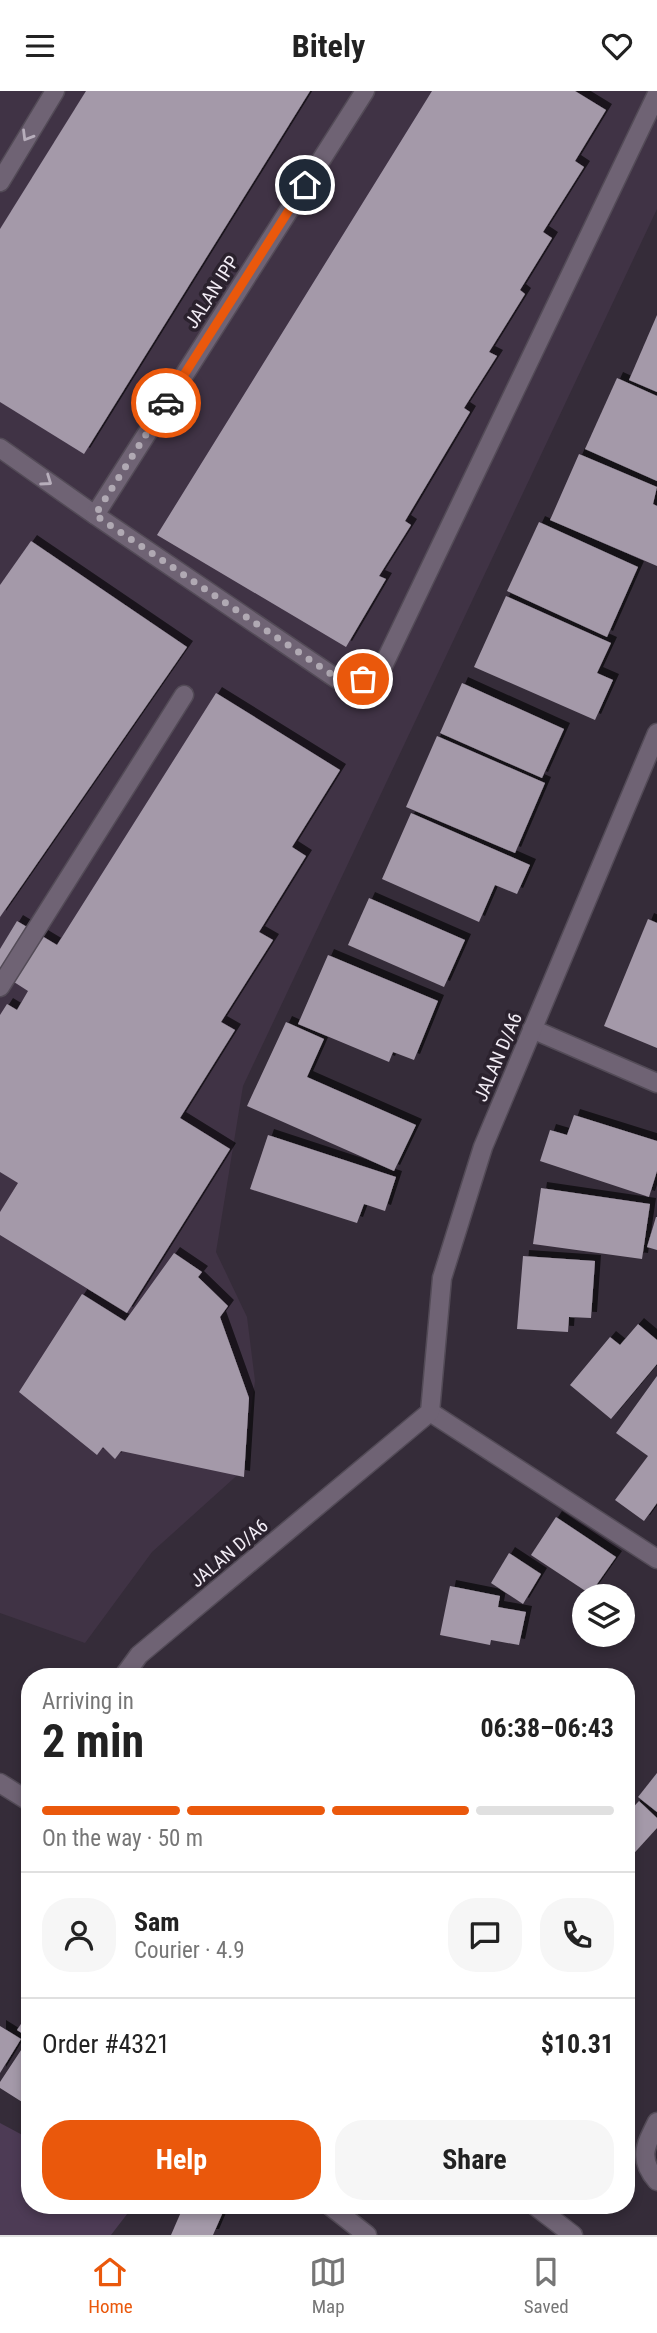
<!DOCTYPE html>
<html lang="en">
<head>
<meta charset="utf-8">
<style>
  body { margin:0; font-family:"Roboto Condensed",sans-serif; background:#f6f6f6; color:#222; height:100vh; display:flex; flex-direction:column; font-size:26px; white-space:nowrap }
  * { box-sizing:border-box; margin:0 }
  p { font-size:23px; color:#767676 }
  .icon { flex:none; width:38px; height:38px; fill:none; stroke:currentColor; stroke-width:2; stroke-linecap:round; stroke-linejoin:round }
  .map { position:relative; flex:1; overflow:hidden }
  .sheet { position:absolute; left:21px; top:1577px; width:614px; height:546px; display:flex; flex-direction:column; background:#fff; border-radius:28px; box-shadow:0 4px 10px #0003 }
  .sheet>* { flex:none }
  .fabs { position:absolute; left:572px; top:1493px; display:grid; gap:14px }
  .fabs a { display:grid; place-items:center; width:63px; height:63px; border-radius:50%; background:#fff; box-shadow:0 4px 10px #0003; font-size:35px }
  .pin { position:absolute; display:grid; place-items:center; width:60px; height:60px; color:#fff; margin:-30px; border:4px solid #fff; border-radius:50%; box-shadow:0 2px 7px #0007 }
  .courier { position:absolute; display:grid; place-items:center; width:70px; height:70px; margin:-35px; border:5px solid #ea580c; border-radius:50%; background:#fff; color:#222; box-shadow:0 2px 9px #0007 }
  .overview em { font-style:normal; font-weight:700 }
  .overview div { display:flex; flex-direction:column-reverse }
  .overview { display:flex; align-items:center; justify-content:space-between; height:119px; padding:0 21px }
  h1 { font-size:46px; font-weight:700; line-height:52px }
  .bar { display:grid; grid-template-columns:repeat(4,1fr); gap:10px 7px; align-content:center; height:84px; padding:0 21px }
  .bar i { height:9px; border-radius:5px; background:#e0e0e0 }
  .bar .on { background:#ea580c }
  .bar p { grid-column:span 4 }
  .line { display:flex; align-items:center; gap:18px; padding:0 21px; border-top:2px solid #e0e0e0 }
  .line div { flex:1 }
  .round { display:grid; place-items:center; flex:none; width:74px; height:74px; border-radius:28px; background:#f6f6f6 }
  .action { display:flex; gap:14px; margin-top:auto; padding:14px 21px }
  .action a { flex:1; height:80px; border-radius:28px; background:#ea580c; color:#fff; font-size:28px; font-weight:700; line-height:80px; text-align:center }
  .action a+a { background:#f6f6f6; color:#222 }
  header { display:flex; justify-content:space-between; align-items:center; height:91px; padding:0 21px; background:#fff; font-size:32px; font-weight:700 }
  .tab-bar { display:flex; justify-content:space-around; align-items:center; height:98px; border-top:2px solid #e0e0e0; background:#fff; font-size:19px; color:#767676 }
  .tab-bar a { display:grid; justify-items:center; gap:4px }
  .tab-bar .on { color:#ea580c }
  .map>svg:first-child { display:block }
</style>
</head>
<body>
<header><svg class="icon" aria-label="menu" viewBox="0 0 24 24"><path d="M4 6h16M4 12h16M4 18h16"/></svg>Bitely<svg class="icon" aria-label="heart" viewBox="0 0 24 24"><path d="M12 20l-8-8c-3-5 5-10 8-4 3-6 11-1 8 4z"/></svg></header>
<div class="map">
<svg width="657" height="2144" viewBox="0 0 657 2144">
  <defs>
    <filter id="shadow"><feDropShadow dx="6" dy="-6" stdDeviation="0" flood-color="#0009"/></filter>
  </defs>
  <rect width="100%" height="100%" fill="#352c39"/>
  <path fill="#403345" d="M 0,0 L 657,0 L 657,118 L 243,995 L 216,1161 L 247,1226 L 255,1290 L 243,1379 L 152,1461 L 85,1552 L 0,1522 Z"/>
  <path fill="#4d3b55" d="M 0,2032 L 30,2048 L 30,2114 L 134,2114 L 111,2144 L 0,2144 Z"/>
  <g fill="#a499a9" filter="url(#shadow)">
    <path d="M 86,0 L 310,0 L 84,363 L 0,311 L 0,138 Z"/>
    <path d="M 432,0 L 575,0 L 606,19 L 575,70 L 584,76 L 543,141 L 552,147 L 520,199 L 525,203 L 489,261 L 497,265 L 464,317 L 470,321 L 405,430 L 411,434 L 379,485 L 386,488 L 346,556 L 157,444 Z"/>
    <path d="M 657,224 L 657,301 L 629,289 Z"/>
    <path d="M 617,287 L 657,305 L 657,390 L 585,358 Z"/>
    <path d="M 579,363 L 657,396 L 653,413 L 657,415 L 657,475 L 550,429 Z"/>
    <path d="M 539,431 L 638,476 L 607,546 L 507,500 Z"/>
    <path d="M 31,450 L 187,556 L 0,826 L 0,494 Z"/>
    <path d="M 506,505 L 611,552 L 597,582 L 613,589 L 595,629 L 474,576 Z"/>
    <path d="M 462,592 L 564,638 L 542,687 L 440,642 Z"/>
    <path d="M 216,602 L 340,679 L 292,756 L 306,765 L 259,841 L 273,849 L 221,931 L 235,939 L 180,1027 L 230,1058 L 127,1222 L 0,1144 L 0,1121 L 18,1092 L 0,1081 L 0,924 L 7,913 L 17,919 L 28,900 L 0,882 L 0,858 L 17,830 L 57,854 Z"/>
    <path d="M 437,645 L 545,692 L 515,762 L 406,716 Z"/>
    <path d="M 411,722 L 530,774 L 517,803 L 495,794 L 479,831 L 382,788 Z"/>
    <path d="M 369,807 L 465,849 L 444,896 L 348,854 Z"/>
    <path d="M 648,828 L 657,832 L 657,957 L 604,935 Z"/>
    <path d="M 328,864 L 438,910 L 414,969 L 393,961 L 389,971 L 298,933 Z"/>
    <path d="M 286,931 L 324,948 L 307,986 L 416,1034 L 394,1080 L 247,1015 Z"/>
    <path d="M 574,1024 L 657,1050 L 657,1080 L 649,1106 L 540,1070 L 550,1039 L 567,1044 Z"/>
    <path d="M 268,1044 L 396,1086 L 385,1120 L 364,1113 L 357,1132 L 250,1098 Z"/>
    <path d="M 541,1097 L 650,1113 L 642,1168 L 533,1153 Z"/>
    <path d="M 656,1126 L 657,1126 L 657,1159 L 647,1156 Z"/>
    <path d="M 174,1162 L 202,1181 L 198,1186 L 228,1215 L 220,1226 L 249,1307 L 244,1386 L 121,1360 L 115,1368 L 103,1356 L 97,1364 L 19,1301 L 82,1203 L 125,1230 Z"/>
    <path d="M 523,1165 L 595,1170 L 591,1227 L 569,1226 L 568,1241 L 517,1238 Z"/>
    <path d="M 638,1233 L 657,1249 L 657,1273 L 611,1328 L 570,1294 L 610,1246 L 620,1254 Z"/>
    <path d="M 657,1285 L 657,1412 L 644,1430 L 615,1409 L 648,1365 L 616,1342 Z"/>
    <path d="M 556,1426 L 616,1466 L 590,1503 L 531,1464 Z"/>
    <path d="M 509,1462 L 541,1483 L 523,1513 L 491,1492 Z"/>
    <path d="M 450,1495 L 500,1505 L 498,1516 L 526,1521 L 519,1554 L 491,1549 L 490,1554 L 440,1544 Z"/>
    <path d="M 657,1682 L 657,1721 L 638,1706 Z"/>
    <path d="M 639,1710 L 657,1727 L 657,1737 L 626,1771 L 626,1724 Z"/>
    <path d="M 30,1919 L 30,2016 L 0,1997 L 0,1991 L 29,1947 L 17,1939 Z"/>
    <path d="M 0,1935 L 21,1948 L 0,1982 Z"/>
    <path d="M 184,2114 L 226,2114 L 213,2144 L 171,2144 Z"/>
  </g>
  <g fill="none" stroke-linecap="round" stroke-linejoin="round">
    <defs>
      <g id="service">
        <path d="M 0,91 L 55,0"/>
        <path d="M 0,357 L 95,424 L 337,588 L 363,588 L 383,575 L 657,3"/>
        <path d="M 0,896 L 184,604"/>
        <path d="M 657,2031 C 645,2055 638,2068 657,2090"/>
        <path d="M 329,2114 L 367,2144"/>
      </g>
      <g id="minor">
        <path d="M 95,424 L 365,0"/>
        <path d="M 532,938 L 657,992"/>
        <path d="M 430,1321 L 657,1468"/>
        <path d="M 123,1586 L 139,1564 L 430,1321 L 442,1187 L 483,1056 L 657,642"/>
      </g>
      <g id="tertiary">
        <path d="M 0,1692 L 30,1711"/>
        <path d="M 534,2114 L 573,2144"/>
      </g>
    </defs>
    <use href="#service" stroke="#534b57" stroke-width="21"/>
    <use href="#minor" stroke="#534b57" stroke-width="21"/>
    <use href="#tertiary" stroke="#534b57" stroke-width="21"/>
    <use href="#service" stroke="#6f6374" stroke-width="18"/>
    <use href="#minor" stroke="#6f6374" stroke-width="18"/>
    <use href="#tertiary" stroke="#6f6374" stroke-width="18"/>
  </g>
  <defs><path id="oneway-chevron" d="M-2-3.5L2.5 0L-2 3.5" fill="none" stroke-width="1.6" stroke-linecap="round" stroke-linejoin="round" transform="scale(1.75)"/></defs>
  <g stroke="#b7aebb">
    <use href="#oneway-chevron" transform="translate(27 45) rotate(121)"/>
    <use href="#oneway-chevron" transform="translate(47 390) rotate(35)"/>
  </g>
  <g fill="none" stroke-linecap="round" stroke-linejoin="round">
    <path stroke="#b0a9b3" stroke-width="7" stroke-dasharray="0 12.6" d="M 166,312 L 95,424 L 337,587 L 363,588"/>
    <path stroke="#ea580c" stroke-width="9" d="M 166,312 L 305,94"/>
  </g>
  <g text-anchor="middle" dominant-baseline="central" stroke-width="7" stroke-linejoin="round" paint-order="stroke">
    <g font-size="19" fill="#f2ecf5" stroke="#2b222e">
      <text transform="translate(212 201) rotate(-57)">JALAN IPP</text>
      <text transform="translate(498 966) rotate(-67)">JALAN D/A6</text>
      <text transform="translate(229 1462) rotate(-40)">JALAN D/A6</text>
    </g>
  </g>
</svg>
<div class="fabs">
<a><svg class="icon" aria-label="layers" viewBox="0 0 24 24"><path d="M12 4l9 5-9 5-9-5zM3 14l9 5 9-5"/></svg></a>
</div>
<div class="pin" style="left:363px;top:588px;background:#ea580c"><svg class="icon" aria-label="bag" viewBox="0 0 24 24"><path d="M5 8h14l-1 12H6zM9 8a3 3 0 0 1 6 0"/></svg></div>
<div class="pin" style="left:305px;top:94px;background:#1f2937"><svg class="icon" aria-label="home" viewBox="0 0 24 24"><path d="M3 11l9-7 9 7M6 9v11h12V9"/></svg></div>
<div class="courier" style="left:166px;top:312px"><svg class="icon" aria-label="car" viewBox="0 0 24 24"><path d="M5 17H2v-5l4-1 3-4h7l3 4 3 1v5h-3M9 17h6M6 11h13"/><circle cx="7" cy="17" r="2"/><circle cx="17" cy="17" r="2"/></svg></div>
<section class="sheet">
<div class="overview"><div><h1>2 min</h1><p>Arriving in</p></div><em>06:38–06:43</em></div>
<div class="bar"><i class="on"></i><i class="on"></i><i class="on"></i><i></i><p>On the way · 50 m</p></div>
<div class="line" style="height:126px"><a class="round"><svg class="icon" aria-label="person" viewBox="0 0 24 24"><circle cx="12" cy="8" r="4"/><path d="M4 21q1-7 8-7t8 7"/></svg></a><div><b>Sam</b><p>Courier · 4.9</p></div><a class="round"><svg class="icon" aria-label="chat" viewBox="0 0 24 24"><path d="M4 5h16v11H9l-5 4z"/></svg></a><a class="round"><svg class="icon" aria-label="phone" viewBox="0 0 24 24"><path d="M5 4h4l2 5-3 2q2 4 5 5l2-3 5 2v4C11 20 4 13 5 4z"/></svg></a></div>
<div class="line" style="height:91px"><div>Order #4321</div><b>$10.31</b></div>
<div class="action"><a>Help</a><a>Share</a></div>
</section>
</div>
<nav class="tab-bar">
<a class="on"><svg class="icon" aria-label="home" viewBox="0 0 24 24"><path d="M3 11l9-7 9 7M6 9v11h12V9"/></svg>Home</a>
<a><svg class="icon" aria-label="map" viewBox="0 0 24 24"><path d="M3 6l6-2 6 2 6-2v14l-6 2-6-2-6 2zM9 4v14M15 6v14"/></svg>Map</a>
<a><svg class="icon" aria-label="saved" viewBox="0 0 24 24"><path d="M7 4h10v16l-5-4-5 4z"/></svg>Saved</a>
</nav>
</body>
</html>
